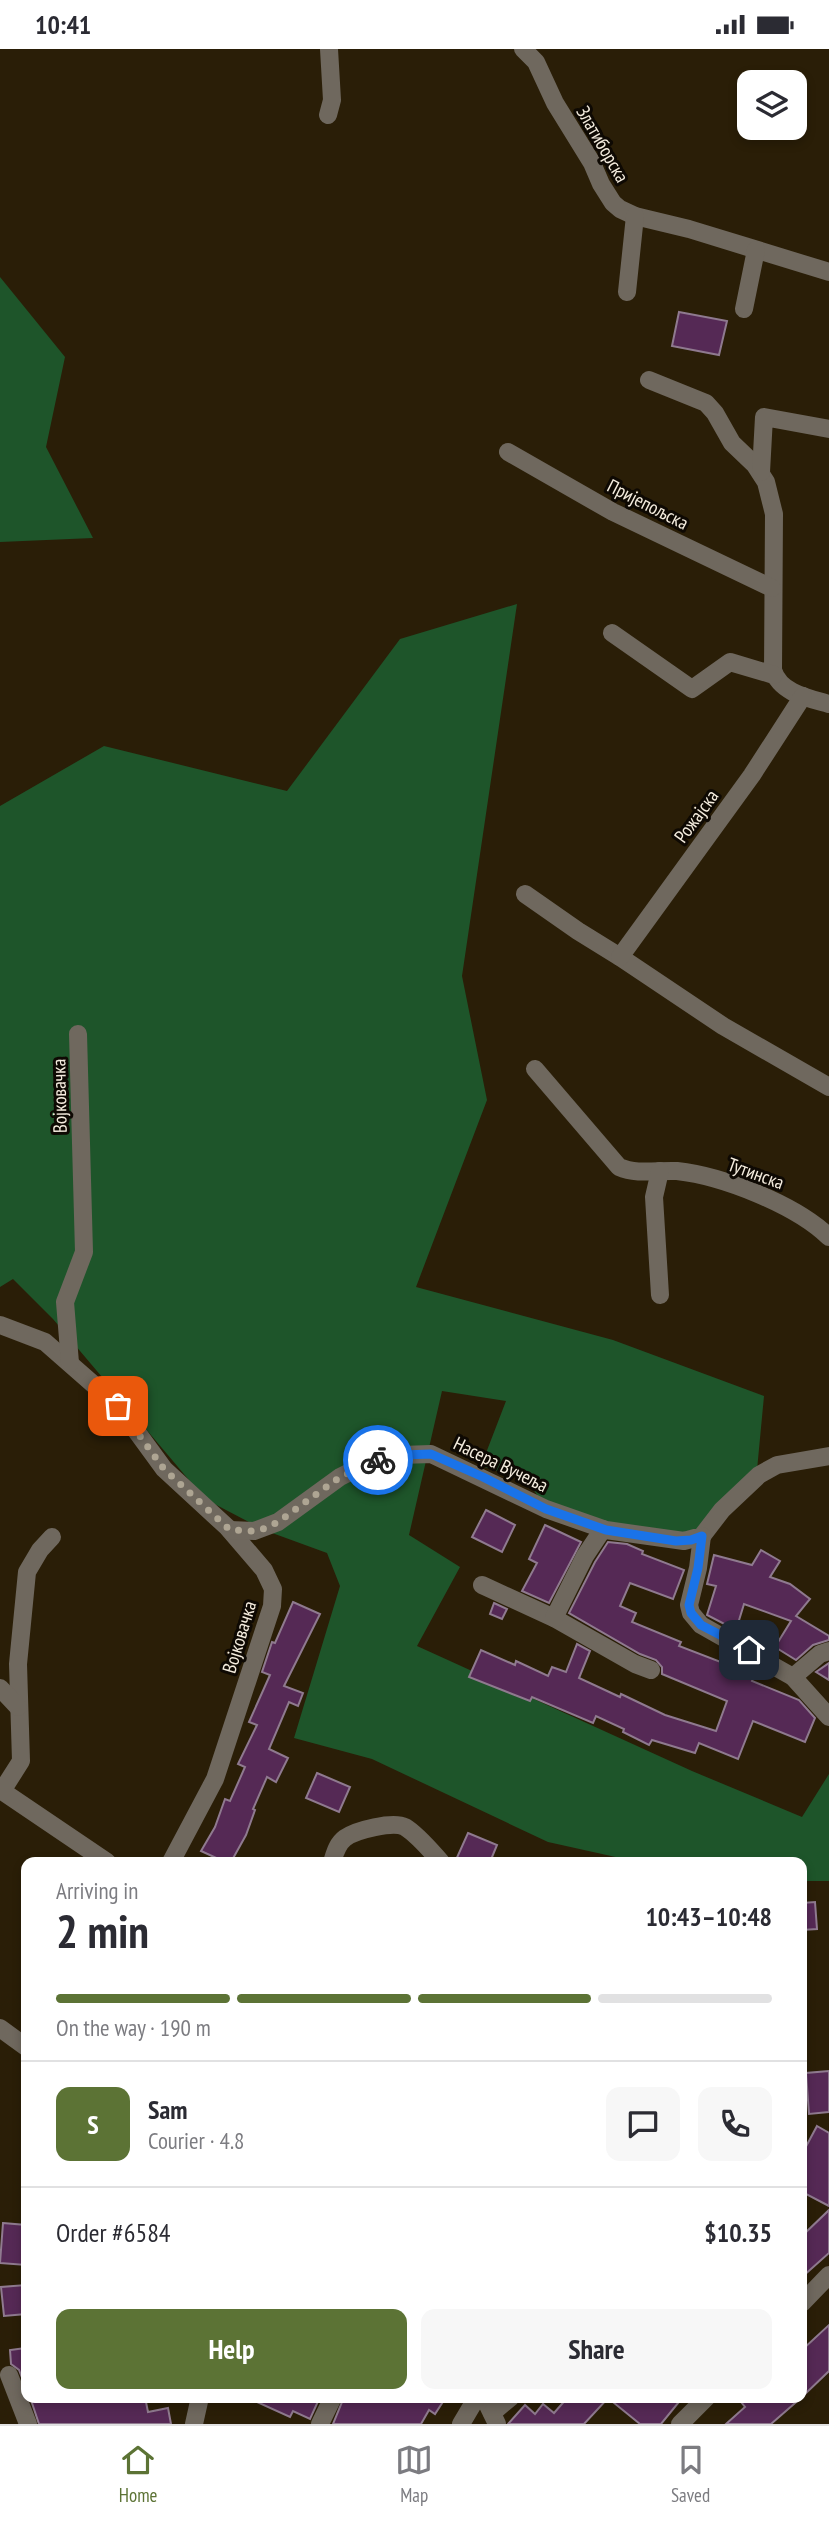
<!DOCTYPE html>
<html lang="en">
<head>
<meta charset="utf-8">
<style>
  body { margin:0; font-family:"PT Sans Narrow",sans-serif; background:#f7f7f7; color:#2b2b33; height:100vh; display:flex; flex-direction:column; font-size:26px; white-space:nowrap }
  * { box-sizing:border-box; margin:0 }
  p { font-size:23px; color:#7c7c81 }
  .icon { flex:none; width:38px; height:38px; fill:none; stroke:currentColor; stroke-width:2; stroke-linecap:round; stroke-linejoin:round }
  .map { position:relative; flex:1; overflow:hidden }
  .drawer { position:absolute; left:21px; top:1808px; width:786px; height:546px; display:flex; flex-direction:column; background:#fff; border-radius:14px; box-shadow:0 4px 10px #0003 }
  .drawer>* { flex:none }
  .fabs { position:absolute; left:737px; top:21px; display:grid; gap:14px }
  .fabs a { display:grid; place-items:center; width:70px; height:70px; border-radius:14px; background:#fff; box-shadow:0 4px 10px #0003; font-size:35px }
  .pin { position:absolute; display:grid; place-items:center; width:60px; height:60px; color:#fff; margin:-30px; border-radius:14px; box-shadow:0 4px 10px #0006 }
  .courier { position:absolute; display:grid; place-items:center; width:70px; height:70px; margin:-35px; border:5px solid #1a73e8; border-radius:50%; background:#fff; color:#222; box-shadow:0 2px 9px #0007 }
  .head em { font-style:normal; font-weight:700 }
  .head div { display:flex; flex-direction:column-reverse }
  .head { display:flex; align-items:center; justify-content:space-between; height:119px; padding:0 35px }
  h1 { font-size:46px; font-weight:700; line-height:52px }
  .bar { display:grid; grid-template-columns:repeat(4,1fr); gap:10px 7px; align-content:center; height:84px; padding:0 35px }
  .bar i { height:9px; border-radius:5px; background:#e1e1e2 }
  .bar .selected { background:#5c7335 }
  .bar p { grid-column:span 4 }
  .line { display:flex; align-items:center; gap:18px; padding:0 35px; border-top:2px solid #e1e1e2 }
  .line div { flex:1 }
  .round { display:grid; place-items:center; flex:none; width:74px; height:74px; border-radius:14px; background:#f7f7f7 }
  .button { display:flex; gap:14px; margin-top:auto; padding:14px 35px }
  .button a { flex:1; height:80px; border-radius:14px; background:#5c7335; color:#fff; font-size:28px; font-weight:700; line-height:80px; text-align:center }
  .button a+a { background:#f7f7f7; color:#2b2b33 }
  .status { display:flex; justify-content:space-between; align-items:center; height:49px; padding:0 35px; background:#fff; direction:ltr }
  .status svg { height:19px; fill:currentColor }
  .tabs { display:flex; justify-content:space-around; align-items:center; height:98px; border-top:2px solid #e1e1e2; background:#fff; font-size:19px; color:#7c7c81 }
  .tabs a { display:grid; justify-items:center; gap:4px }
  .tabs .selected { color:#5c7335 }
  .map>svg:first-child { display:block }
</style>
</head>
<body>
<div class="status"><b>10:41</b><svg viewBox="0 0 49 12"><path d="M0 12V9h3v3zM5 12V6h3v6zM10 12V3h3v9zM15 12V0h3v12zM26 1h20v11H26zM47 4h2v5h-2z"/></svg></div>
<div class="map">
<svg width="829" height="2375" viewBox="0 0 829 2375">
  <rect width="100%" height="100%" fill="#2a1e07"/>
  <g fill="#1e552a">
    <path d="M 0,228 L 65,308 L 46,398 L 93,489 L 0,493 Z"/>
    <path d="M 517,555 L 462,927 L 487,1051 L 416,1238 L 613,1291 L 764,1347 L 757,1421 L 696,1485 L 605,1476 L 544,1455 L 526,1431 L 481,1417 L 506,1352 L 442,1342 L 409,1486 L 460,1518 L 417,1597 L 692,1722 L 802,1768 L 829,1725 L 829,1832 L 802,1832 L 802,1813 L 638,1813 L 548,1793 L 372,1710 L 294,1689 L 340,1537 L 327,1504 L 264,1481 L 205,1450 L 53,1270 L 13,1230 L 0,1238 L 0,757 L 104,697 L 287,742 L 400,590 Z"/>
  </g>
  <g fill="#552955" stroke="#8f7a8f" stroke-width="2">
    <path d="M 679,263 L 727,272 L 719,306 L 672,297 Z"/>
    <path d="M 486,1461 L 515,1476 L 502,1503 L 472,1488 Z"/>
    <path d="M 545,1476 L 581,1493 L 549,1554 L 522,1542 L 537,1514 L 529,1510 Z"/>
    <path d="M 608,1493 L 627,1495 L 643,1502 L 642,1505 L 684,1521 L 673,1550 L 630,1534 L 620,1557 L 636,1564 L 632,1573 L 681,1593 L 679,1597 L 726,1615 L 725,1617 L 753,1629 L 752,1632 L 799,1651 L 815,1669 L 805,1693 L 753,1672 L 738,1710 L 699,1694 L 695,1704 L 652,1691 L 649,1696 L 623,1683 L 624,1680 L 596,1667 L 593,1674 L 532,1648 L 530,1652 L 469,1628 L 481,1601 L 515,1616 L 516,1612 L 548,1627 L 552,1618 L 566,1623 L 577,1595 L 590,1602 L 579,1629 L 620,1648 L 621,1645 L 665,1666 L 716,1682 L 727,1652 L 662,1625 L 662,1618 L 656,1611 L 640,1605 L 569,1564 L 595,1513 Z"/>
    <path d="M 761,1501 L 780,1512 L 770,1528 L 790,1535 L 810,1550 L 796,1567 L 829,1587 L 829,1591 L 813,1596 L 796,1611 L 775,1598 L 791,1572 L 744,1555 L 736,1581 L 707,1566 L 716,1537 L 707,1535 L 714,1506 L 752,1516 Z"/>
    <path d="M 293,1553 L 320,1565 L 284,1637 L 303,1644 L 298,1657 L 289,1653 L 269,1700 L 288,1709 L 276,1733 L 267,1728 L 253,1760 L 255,1761 L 246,1786 L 231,1813 L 225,1813 L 201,1802 L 215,1778 L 225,1750 L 230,1752 L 245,1718 L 238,1715 L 257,1676 L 249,1673 L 270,1626 L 262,1623 L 272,1593 L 275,1594 Z"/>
    <path d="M 494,1554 L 507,1560 L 502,1570 L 490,1565 Z"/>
    <path d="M 829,1614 L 829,1631 L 816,1623 Z"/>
    <path d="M 317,1724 L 350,1738 L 339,1763 L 306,1749 Z"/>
    <path d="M 468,1784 L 497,1796 L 490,1813 L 455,1813 Z"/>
    <path d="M 815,1853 L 817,1880 L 802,1881 L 802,1854 Z"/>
    <path d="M 829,2022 L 829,2063 L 809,2065 L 806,2024 Z"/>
    <path d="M 817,2077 L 829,2084 L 829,2157 L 802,2143 L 802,2105 Z"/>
    <path d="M 829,2161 L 829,2204 L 802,2228 L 802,2187 Z"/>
    <path d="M 3,2174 L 26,2176 L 26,2216 L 0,2214 Z"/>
    <path d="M 26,2236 L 26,2265 L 4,2267 L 1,2238 Z"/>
    <path d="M 829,2276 L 829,2322 L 802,2348 L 802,2301 Z"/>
    <path d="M 26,2299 L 26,2339 L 19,2321 L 11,2315 L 10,2301 Z"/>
    <path d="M 30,2348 L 145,2348 L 148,2363 L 168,2359 L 171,2375 L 39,2375 Z"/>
    <path d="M 246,2348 L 320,2348 L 310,2370 L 293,2362 L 290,2368 Z"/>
    <path d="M 344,2348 L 446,2348 L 435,2365 L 429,2361 L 421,2375 L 333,2375 Z"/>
    <path d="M 568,2348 L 683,2348 L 661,2375 L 640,2375 L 608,2349 L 584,2375 L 508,2375 L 525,2356 L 535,2365 L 543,2355 L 554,2364 Z"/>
    <path d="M 737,2348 L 802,2348 L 771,2375 L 726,2375 L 745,2358 Z"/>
  </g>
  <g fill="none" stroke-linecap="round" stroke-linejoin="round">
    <g stroke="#6f685e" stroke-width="18">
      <path d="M 523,0 L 536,13 L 555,54 L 592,114 L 601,135 L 613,154 L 620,160 L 635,167 L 689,180 L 829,223"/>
      <path d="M 328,66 L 332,51 L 329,0"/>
      <path d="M 627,243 L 635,167"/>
      <path d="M 744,260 L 756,201"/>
      <path d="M 649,331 L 706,354 L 715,364 L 732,394 L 755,416 L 766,433 L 774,465 L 773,621 C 780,644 808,649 829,655"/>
      <path d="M 508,403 L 613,463 L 772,539"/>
      <path d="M 761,423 L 764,368 L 829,380"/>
      <path d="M 612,584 L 692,640 L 730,613 L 774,626"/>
      <path d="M 525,845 L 578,882 L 620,908 L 723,977 L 829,1038"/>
      <path d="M 620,908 L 752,726 L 803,647"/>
      <path d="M 535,1020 L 619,1118 C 637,1126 658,1121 677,1122 C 723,1127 796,1156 829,1188"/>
      <path d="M 660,1246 L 654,1148 L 660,1122"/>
      <path d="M 0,1276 L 45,1293 L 118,1357 L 164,1420 L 227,1478 L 264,1521 L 273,1540 L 272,1557 L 215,1730 L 171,1813"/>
      <path d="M 70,1314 L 65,1253 L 84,1203 L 78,985"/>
      <path d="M 230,1481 L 254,1482 L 278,1473 L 340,1428 L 366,1415 L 401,1406 L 431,1405 L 546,1460 L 606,1481 L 684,1492 L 702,1487 L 722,1461 L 759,1426 L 777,1416 L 829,1407"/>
      <path d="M 702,1487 L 698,1519 L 689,1556 L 691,1564 L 701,1576 L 793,1628 L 829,1668"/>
      <path d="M 52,1488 L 40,1501 L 27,1523 L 18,1615 L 21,1712 L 2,1742 L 107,1813"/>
      <path d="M 482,1536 L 554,1569 L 635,1615 L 651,1621"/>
      <path d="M 554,1569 L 585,1507 L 603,1480"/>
      <path d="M 793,1628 L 820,1605 L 829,1602"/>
      <path d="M 0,1639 L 18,1658"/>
      <path d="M 332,1813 C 335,1804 337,1795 345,1789 C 356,1781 393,1772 405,1778 C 418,1786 431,1802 441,1813"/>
      <path d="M 0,1979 L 26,1998"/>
      <path d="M 802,2254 L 829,2226"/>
      <path d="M 9,2326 L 28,2375"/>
      <path d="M 484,2348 L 497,2375"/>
      <path d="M 492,2364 L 511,2348"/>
      <path d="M 194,2375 L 200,2348"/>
      <path d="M 320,2375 L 333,2348"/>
      <path d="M 461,2375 L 477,2348"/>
      <path d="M 680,2375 L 707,2348"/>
    </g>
  </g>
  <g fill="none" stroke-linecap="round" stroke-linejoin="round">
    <path stroke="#aea593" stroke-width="7" stroke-dasharray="0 12.6" d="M 118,1357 L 164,1420 L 230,1481 L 254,1482 L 266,1479 L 278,1473 L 340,1428 L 378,1411"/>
    <path stroke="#1a73e8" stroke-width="9" d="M 378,1411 L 401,1406 L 431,1405 L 483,1428 L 546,1460 L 606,1481 L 676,1492 L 691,1491 L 702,1487 L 698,1519 L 689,1556 L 691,1564 L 701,1576 L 749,1601"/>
  </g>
  <g text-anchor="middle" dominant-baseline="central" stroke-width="6" stroke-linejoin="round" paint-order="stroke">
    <g font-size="19" fill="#f5eddf" stroke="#0e0903">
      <text transform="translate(603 95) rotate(60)">Златиборска</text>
      <text transform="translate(648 455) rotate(27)">Пријепољска</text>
      <text transform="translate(696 767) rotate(-54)">Рожајска</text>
      <text transform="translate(59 1047) rotate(-91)">Војковачка</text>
      <text transform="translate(756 1124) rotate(20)">Тутинска</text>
      <text transform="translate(501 1415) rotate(26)">Насера Вучеља</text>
      <text transform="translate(239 1588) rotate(-73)">Војковачка</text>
    </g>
  </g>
</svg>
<div class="fabs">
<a><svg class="icon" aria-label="layers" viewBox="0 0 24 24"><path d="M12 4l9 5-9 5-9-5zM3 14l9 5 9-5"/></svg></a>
</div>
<div class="pin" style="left:118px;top:1357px;background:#ea580c"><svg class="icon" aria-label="bag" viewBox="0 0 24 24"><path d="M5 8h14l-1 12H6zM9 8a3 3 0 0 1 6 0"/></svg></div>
<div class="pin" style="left:749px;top:1601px;background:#1f2937"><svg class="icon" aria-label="home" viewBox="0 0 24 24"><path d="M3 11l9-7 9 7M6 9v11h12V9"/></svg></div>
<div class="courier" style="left:378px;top:1411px"><svg class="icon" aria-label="bike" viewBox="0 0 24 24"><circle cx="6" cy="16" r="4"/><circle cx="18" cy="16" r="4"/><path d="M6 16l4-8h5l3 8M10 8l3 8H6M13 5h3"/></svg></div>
<section class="drawer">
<div class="head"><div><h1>2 min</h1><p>Arriving in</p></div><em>10:43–10:48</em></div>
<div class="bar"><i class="selected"></i><i class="selected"></i><i class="selected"></i><i></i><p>On the way · 190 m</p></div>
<div class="line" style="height:126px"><b class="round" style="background:#5c7335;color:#fff">S</b><div><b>Sam</b><p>Courier · 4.8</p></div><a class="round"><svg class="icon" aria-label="chat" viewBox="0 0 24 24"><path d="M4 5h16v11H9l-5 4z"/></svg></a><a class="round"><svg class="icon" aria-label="phone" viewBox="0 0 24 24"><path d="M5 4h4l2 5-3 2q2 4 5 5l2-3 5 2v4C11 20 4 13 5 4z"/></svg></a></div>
<div class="line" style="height:91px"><div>Order #6584</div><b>$10.35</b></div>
<div class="button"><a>Help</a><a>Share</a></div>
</section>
</div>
<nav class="tabs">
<a class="selected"><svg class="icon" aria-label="home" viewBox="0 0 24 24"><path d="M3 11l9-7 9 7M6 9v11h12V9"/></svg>Home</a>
<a><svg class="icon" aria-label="map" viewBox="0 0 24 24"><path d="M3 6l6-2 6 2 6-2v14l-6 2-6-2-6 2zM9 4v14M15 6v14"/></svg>Map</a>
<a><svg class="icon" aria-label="saved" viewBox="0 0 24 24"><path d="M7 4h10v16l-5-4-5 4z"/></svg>Saved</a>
</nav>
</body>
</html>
